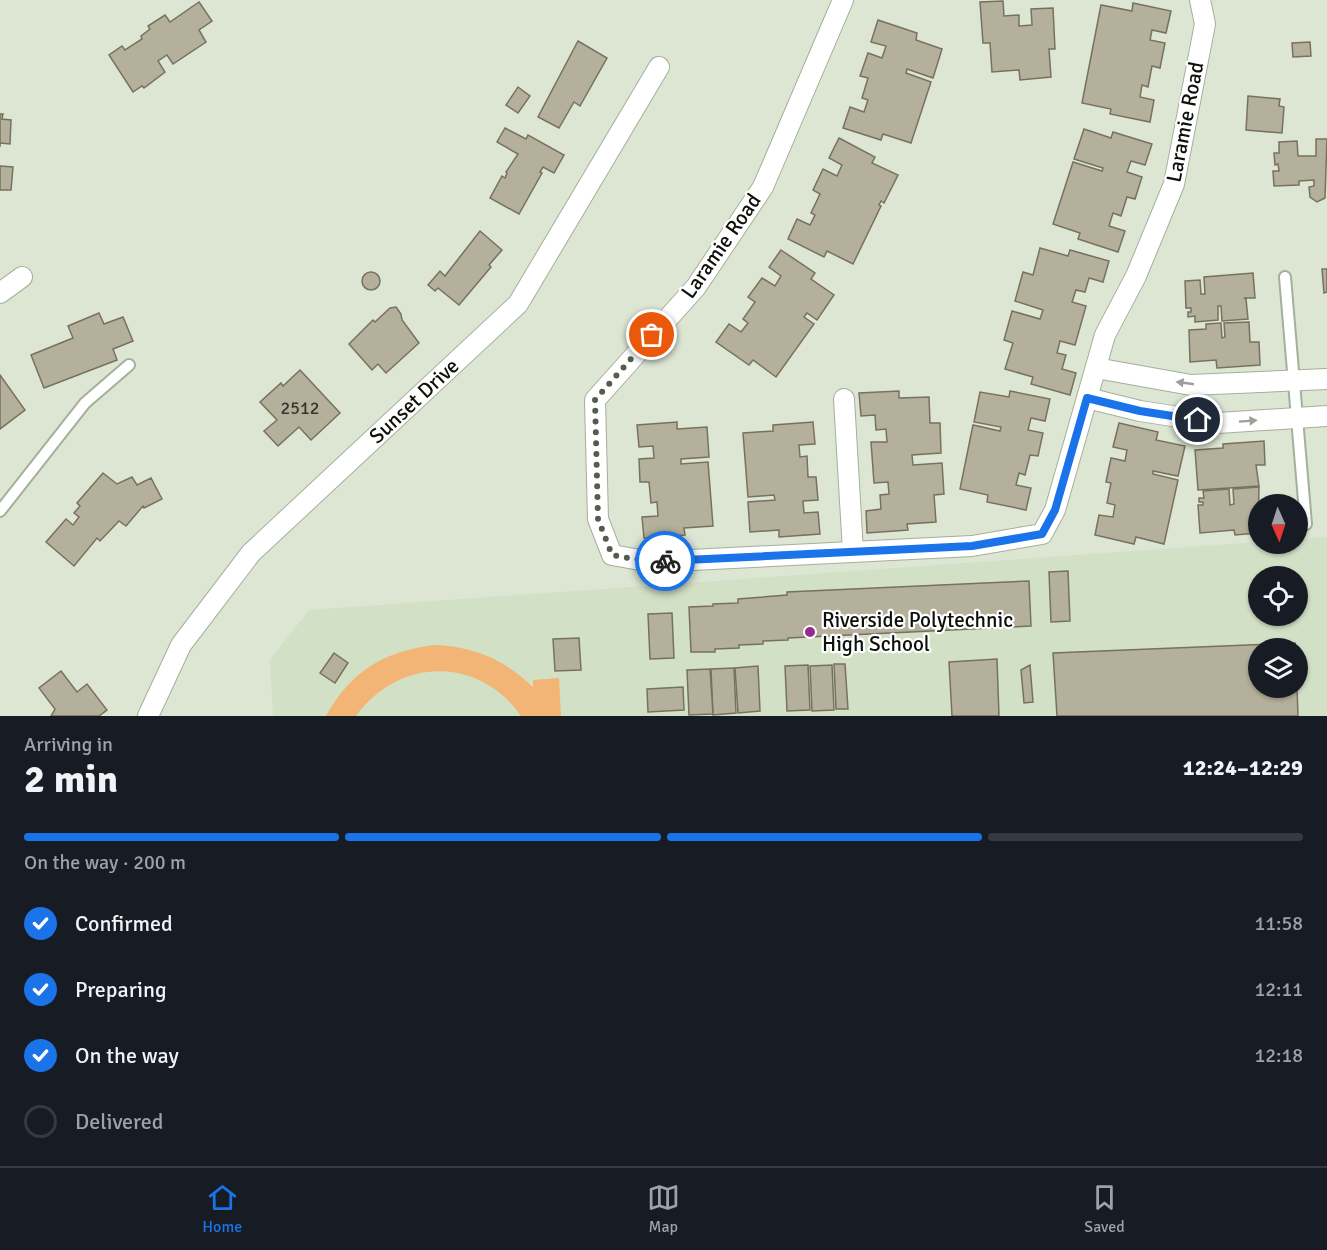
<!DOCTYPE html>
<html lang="en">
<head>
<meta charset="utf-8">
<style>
  body { margin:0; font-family:Signika,sans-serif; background:#242831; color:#f1f3f6; height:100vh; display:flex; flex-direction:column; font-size:22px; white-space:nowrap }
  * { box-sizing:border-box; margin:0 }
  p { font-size:20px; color:#9ea1a6 }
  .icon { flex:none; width:33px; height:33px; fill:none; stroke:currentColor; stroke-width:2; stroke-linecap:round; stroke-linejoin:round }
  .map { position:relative; height:716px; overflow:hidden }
  .panel { display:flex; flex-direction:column; background:#171b24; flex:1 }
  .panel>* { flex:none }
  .needle { width:39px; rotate:177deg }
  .controls { position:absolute; left:1248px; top:494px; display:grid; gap:12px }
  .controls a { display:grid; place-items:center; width:60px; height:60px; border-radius:50%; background:#171b24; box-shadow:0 2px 4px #0004; font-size:30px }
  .pin { position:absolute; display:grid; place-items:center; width:51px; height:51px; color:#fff; margin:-26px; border:3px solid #fff; border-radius:50%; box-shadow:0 2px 6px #0007 }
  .courier { position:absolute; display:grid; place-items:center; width:60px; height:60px; margin:-30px; border:4px solid #1a73e8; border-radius:50%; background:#fff; color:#222; box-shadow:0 2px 8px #0007 }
  .head em { font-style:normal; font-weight:800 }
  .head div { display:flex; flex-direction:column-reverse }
  .head { display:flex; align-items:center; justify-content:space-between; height:102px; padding:0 24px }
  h1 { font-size:39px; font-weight:800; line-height:45px }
  .bar { display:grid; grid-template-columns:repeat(4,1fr); gap:9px 6px; align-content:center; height:72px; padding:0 24px }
  .bar i { height:8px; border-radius:4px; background:#363941 }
  .bar .on { background:#1a73e8 }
  .bar p { grid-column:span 4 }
  ol { padding:0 24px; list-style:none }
  li { display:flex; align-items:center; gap:18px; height:66px }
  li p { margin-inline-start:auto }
  li .icon { padding:6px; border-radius:50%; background:#1a73e8; color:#fff; stroke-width:4 }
  li:last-child { color:#9ea1a6 }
  li i { width:33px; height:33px; border:3px solid #363941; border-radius:50% }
  .menu { display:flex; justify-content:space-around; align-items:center; height:84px; border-top:2px solid #363941; background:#171b24; font-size:16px; color:#9ea1a6 }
  .menu a { display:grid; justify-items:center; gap:3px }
  .menu .on { color:#1a73e8 }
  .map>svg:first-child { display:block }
</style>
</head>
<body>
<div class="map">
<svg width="1327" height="716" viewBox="0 0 1327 716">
  <rect width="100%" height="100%" fill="#dce6d3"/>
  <path fill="#d2e1c6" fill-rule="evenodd" d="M 1327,537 L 1327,716 L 273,716 L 270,660 L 309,610 L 1258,542 L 1298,543 L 1298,539 ZM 1258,576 L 1298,576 L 1298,615 L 1258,615 ZM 1258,648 L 1298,648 L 1298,687 L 1258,687 Z"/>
  <path fill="#f2b575" d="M 433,645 C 473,646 504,659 533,687 L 533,680 L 559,678 L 561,716 L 521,716 C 479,656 399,657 356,716 L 326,716 C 351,671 383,652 433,645 Z"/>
  <g fill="#b4b09b" stroke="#76725f" stroke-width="1.5">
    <path d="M 1003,1 L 1004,16 L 1019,15 L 1019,26 L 1032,25 L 1031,9 L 1053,8 L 1055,49 L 1049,49 L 1051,77 L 1020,80 L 1019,70 L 992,72 L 990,43 L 983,43 L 980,2 Z"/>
    <path d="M 199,2 L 212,21 L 199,30 L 206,42 L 173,64 L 167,55 L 158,61 L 165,72 L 144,88 L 142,86 L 133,92 L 109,55 L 122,46 L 125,50 L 142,39 L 141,36 L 150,29 L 148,26 L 165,15 L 170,22 Z"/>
    <path d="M 1133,3 L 1171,11 L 1166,33 L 1152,30 L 1150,40 L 1165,43 L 1160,68 L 1152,66 L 1148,87 L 1142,85 L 1140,97 L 1154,100 L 1150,122 L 1110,114 L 1111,109 L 1082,103 L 1101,5 L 1132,11 Z"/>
    <path d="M 878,20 L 917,33 L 916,40 L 942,49 L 933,78 L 907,69 L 906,73 L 931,82 L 911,143 L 883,134 L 881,140 L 843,128 L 850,107 L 864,112 L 868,100 L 862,98 L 868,78 L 860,76 L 868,53 L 882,58 L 886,46 L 871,42 Z"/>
    <path d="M 578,41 L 607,58 L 580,106 L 574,102 L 559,128 L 538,117 Z"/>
    <path d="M 1310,42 L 1311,56 L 1293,57 L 1292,43 Z"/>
    <path d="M 518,87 L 530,96 L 518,113 L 506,105 Z"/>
    <path d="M 1248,96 L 1280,99 L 1279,106 L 1284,107 L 1282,133 L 1246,130 Z"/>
    <path d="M 0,114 L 3,114 L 2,119 L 11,120 L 10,144 L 0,143 L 0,147 Z"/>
    <path d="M 505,128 L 526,139 L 528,135 L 564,155 L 554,173 L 543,167 L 540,172 L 542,173 L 519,214 L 490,198 L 502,176 L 505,178 L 507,173 L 506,172 L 518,154 L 497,142 Z"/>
    <path d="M 1084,129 L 1111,138 L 1113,132 L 1152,144 L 1145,165 L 1131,161 L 1127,172 L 1142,177 L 1135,199 L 1127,197 L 1121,216 L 1113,213 L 1109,226 L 1125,231 L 1118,252 L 1078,239 L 1080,233 L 1053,224 L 1073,162 L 1102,171 L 1103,168 L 1074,159 Z"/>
    <path d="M 839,138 L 875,157 L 872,163 L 898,175 L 884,203 L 881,201 L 879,205 L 881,206 L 853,264 L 827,251 L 824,257 L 788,239 L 797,219 L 810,225 L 815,215 L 811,213 L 820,194 L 813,190 L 823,169 L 837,176 L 842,165 L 829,158 Z"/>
    <path d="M 1316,139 L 1327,139 L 1325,198 L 1317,202 L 1310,197 L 1309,187 L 1314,186 L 1314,180 L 1299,181 L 1299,185 L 1274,186 L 1273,171 L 1279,171 L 1278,164 L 1275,165 L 1274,153 L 1279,153 L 1279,142 L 1297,141 L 1298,156 L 1316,156 Z"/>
    <path d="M 0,166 L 13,167 L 11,190 L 0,190 Z"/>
    <path d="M 480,231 L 502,250 L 489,265 L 491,267 L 459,305 L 438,288 L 435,291 L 428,285 L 440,271 L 445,276 Z"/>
    <path d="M 1040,248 L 1068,256 L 1070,250 L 1109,261 L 1103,282 L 1089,278 L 1085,292 L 1076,290 L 1072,302 L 1086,306 L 1075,345 L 1060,341 L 1057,353 L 1066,355 L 1062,369 L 1076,373 L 1070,395 L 1031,384 L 1033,377 L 1005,369 L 1013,343 L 1004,340 L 1012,311 L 1040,319 L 1043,310 L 1015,301 L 1023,272 L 1033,275 Z"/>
    <path d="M 781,250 L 815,273 L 811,279 L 834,295 L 817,320 L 807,313 L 804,317 L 814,324 L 776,377 L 753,360 L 749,365 L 716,342 L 729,324 L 741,332 L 748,323 L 743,319 L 755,302 L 748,297 L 762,278 L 775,286 L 781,276 L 769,267 Z"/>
    <path d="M 1322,269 L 1327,269 L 1327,292 L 1324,293 Z"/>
    <circle cx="371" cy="281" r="9"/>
    <path d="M 1253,273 L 1255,298 L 1244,298 L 1246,299 L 1248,319 L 1222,321 L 1221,306 L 1218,306 L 1218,320 L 1195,322 L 1195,316 L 1188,317 L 1188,312 L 1191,312 L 1191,308 L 1186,308 L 1185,281 L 1200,280 L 1201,294 L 1205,294 L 1204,277 Z"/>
    <path d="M 396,307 L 401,314 L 402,320 L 419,343 L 386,373 L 378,364 L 372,370 L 349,344 L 373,320 L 375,322 L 390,308 Z"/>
    <path d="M 99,313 L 104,324 L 123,317 L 133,341 L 113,349 L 117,360 L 44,388 L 31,355 L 73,338 L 68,326 Z"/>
    <path d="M 1249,322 L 1250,342 L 1259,342 L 1260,365 L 1217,368 L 1216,360 L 1190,362 L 1189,330 L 1206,329 L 1206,324 L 1221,323 L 1222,338 L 1225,337 L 1224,323 Z"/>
    <path d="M 300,370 L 340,413 L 311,440 L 299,427 L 278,446 L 264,431 L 277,420 L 260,402 L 281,383 L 283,386 Z"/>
    <path d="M 0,375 L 25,410 L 0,429 Z"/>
    <path d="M 899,391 L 899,398 L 929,397 L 930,423 L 940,423 L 941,453 L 912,455 L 913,465 L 942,463 L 944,494 L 934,495 L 936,522 L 907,524 L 908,530 L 867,533 L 866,511 L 881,509 L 880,495 L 889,494 L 888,482 L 874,483 L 871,442 L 887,442 L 886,429 L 876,430 L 875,415 L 861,416 L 859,393 Z"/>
    <path d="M 1010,391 L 1050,399 L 1045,421 L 1031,418 L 1028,430 L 1043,433 L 1038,456 L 1030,455 L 1025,475 L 1019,473 L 1016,485 L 1031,488 L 1026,510 L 987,502 L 988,495 L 960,489 L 973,425 L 1000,431 L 1001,427 L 974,422 L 980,392 L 1009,397 Z"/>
    <path d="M 677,422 L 677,429 L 707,427 L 709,457 L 681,459 L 681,464 L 708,462 L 713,526 L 684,528 L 685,535 L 644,538 L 642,517 L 658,516 L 657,502 L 651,503 L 649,482 L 640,482 L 639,459 L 654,458 L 653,446 L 639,447 L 637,425 Z"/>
    <path d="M 813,422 L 815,444 L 799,445 L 800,457 L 807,456 L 808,477 L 816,477 L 818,500 L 803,501 L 804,513 L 818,512 L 820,534 L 779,537 L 779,530 L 750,532 L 748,502 L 775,500 L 774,495 L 748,497 L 743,433 L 773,431 L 773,425 Z"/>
    <path d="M 1119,423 L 1158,432 L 1156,440 L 1185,446 L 1178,476 L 1153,471 L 1153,474 L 1178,480 L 1164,544 L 1136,537 L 1134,544 L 1095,535 L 1099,515 L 1113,517 L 1115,505 L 1107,503 L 1111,483 L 1106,482 L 1111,458 L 1125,461 L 1127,450 L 1113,447 Z"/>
    <path d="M 1264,441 L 1265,465 L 1256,465 L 1259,486 L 1198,490 L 1195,450 L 1223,448 L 1223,444 Z"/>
    <path d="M 103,473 L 117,484 L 132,477 L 137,485 L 151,478 L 162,499 L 144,508 L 143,506 L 126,526 L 119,521 L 100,541 L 97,538 L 74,566 L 46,542 L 66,519 L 73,525 L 79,517 L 74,513 L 80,506 L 77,503 Z"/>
    <path d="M 1259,487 L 1258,533 L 1235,535 L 1234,530 L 1200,533 L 1198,505 L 1203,505 L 1203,502 L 1199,502 L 1199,498 L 1204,498 L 1203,491 L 1229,489 L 1230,505 L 1234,504 L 1233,489 Z"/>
    <path d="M 1068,571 L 1070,621 L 1051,622 L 1049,572 Z"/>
    <path d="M 1029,581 L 1031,626 L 788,638 L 788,640 L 763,641 L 763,644 L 739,645 L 739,648 L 715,649 L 715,652 L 691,652 L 689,607 L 713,606 L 713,604 L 738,603 L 738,599 L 787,595 L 787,592 Z"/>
    <path d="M 672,613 L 674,658 L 650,659 L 648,614 Z"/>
    <path d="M 579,638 L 581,670 L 555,671 L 553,639 Z"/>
    <path d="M 1295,643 L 1296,648 L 1258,648 L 1258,687 L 1297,687 L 1298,716 L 1057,716 L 1053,653 Z"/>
    <path d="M 334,653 L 348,663 L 335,683 L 320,673 Z"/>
    <path d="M 997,659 L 999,716 L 952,716 L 949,662 Z"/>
    <path d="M 834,664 L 845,664 L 848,709 L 836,709 Z"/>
    <path d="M 808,665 L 810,710 L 787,711 L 785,666 Z"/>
    <path d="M 832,665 L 834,710 L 812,711 L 810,666 Z"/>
    <path d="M 1030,665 L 1033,702 L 1024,703 L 1021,670 Z"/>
    <path d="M 758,666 L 760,711 L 738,713 L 735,668 Z"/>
    <path d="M 734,668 L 736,713 L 713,715 L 711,669 Z"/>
    <path d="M 710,669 L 713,714 L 689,715 L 687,670 Z"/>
    <path d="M 61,671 L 77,692 L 87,684 L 107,710 L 99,716 L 51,716 L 55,709 L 39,688 Z"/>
    <path d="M 683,687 L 684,710 L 648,712 L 647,689 Z"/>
  </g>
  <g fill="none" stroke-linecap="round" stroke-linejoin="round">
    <defs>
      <g id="lane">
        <path d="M 1285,277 L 1306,524"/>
        <path d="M 0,511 L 85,403 L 129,365"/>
      </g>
      <g id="street">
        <path d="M 843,0 L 763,187 L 696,287 L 595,400 L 598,519 L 612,555 L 651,562 L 972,546 L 1042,534 L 1055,510 L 1105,335 L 1136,276 L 1174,184 L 1205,24 L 1200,0"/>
        <path d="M 0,293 L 22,277"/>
        <path d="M 1096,368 L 1191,385 L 1327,379"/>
        <path d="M 1087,398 L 1140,411 L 1218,423 L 1327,416"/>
        <path d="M 844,399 L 853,552"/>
        <path d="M 148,716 L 181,645 L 251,553 L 518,304 L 659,67"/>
      </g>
    </defs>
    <use href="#lane" stroke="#a5af9c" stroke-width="14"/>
    <use href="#street" stroke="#a5af9c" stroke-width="22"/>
    <use href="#lane" stroke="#fff" stroke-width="10"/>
    <use href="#street" stroke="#fff" stroke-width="20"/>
  </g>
  <defs><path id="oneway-solid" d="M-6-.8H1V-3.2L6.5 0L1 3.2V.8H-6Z" transform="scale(1.5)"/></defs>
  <g fill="#9e9f9d">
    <use href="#oneway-solid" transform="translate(1185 383) rotate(-172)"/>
    <use href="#oneway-solid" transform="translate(1248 421) rotate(-4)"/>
  </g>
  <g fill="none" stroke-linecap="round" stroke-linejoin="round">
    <path stroke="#555b50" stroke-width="6" stroke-dasharray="0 10.8" d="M 652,335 L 595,400 L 598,519 L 612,555 L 651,562 L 665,561"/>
    <path stroke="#1a73e8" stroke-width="8" d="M 665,561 L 972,546 L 1042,534 L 1055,510 L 1087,398 L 1140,411 L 1198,420"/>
  </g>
  <circle fill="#962b8e" stroke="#fff" stroke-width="2" cx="810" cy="632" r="6"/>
  <g text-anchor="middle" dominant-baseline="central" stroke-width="4.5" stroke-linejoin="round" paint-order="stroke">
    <g font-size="18" fill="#36382e">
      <text x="300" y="408">2512</text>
    </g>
    <g font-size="21" fill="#0c1009" stroke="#fff">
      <text transform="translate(1185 122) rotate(-79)">Laramie Road</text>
      <text transform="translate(721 246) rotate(-55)">Laramie Road</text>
      <text transform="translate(414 401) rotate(-43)">Sunset Drive</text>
    </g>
    <g font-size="21" fill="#0c1009" stroke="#fff" text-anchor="start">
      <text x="822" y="620">Riverside Polytechnic<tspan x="822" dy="24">High School</tspan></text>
    </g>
  </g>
</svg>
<div class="controls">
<a><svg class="needle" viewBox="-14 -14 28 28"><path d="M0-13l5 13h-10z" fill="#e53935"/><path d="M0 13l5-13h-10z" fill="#9ea1a6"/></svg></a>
<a><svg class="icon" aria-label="locate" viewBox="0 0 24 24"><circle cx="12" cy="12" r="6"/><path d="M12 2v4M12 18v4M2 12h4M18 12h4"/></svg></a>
<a><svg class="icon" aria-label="layers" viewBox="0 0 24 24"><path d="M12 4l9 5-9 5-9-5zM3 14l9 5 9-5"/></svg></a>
</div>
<div class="pin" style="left:652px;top:335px;background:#ea580c"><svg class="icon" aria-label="bag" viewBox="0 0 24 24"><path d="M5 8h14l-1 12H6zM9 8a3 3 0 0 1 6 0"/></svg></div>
<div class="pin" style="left:1198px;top:420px;background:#1f2937"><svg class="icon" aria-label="home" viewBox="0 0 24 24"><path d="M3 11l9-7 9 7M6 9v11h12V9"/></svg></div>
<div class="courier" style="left:665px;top:561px"><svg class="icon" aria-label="bike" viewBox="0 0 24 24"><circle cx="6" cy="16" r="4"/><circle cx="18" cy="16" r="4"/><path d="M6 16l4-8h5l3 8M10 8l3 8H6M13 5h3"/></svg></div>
</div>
<section class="panel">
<div class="head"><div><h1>2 min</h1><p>Arriving in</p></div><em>12:24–12:29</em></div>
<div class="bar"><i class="on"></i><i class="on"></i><i class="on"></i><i></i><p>On the way · 200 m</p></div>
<ol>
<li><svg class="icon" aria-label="check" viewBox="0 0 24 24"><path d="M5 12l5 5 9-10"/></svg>Confirmed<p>11:58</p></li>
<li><svg class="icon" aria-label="check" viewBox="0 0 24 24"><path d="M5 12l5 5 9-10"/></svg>Preparing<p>12:11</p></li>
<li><svg class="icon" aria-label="check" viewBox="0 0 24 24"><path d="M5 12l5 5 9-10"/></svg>On the way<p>12:18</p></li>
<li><i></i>Delivered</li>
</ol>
</section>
<nav class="menu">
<a class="on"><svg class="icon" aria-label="home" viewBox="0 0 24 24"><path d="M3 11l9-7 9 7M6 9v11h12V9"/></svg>Home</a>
<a><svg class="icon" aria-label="map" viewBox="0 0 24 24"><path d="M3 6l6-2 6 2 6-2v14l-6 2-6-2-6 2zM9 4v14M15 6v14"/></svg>Map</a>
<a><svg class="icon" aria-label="saved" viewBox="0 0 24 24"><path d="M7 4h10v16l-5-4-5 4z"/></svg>Saved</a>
</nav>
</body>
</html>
